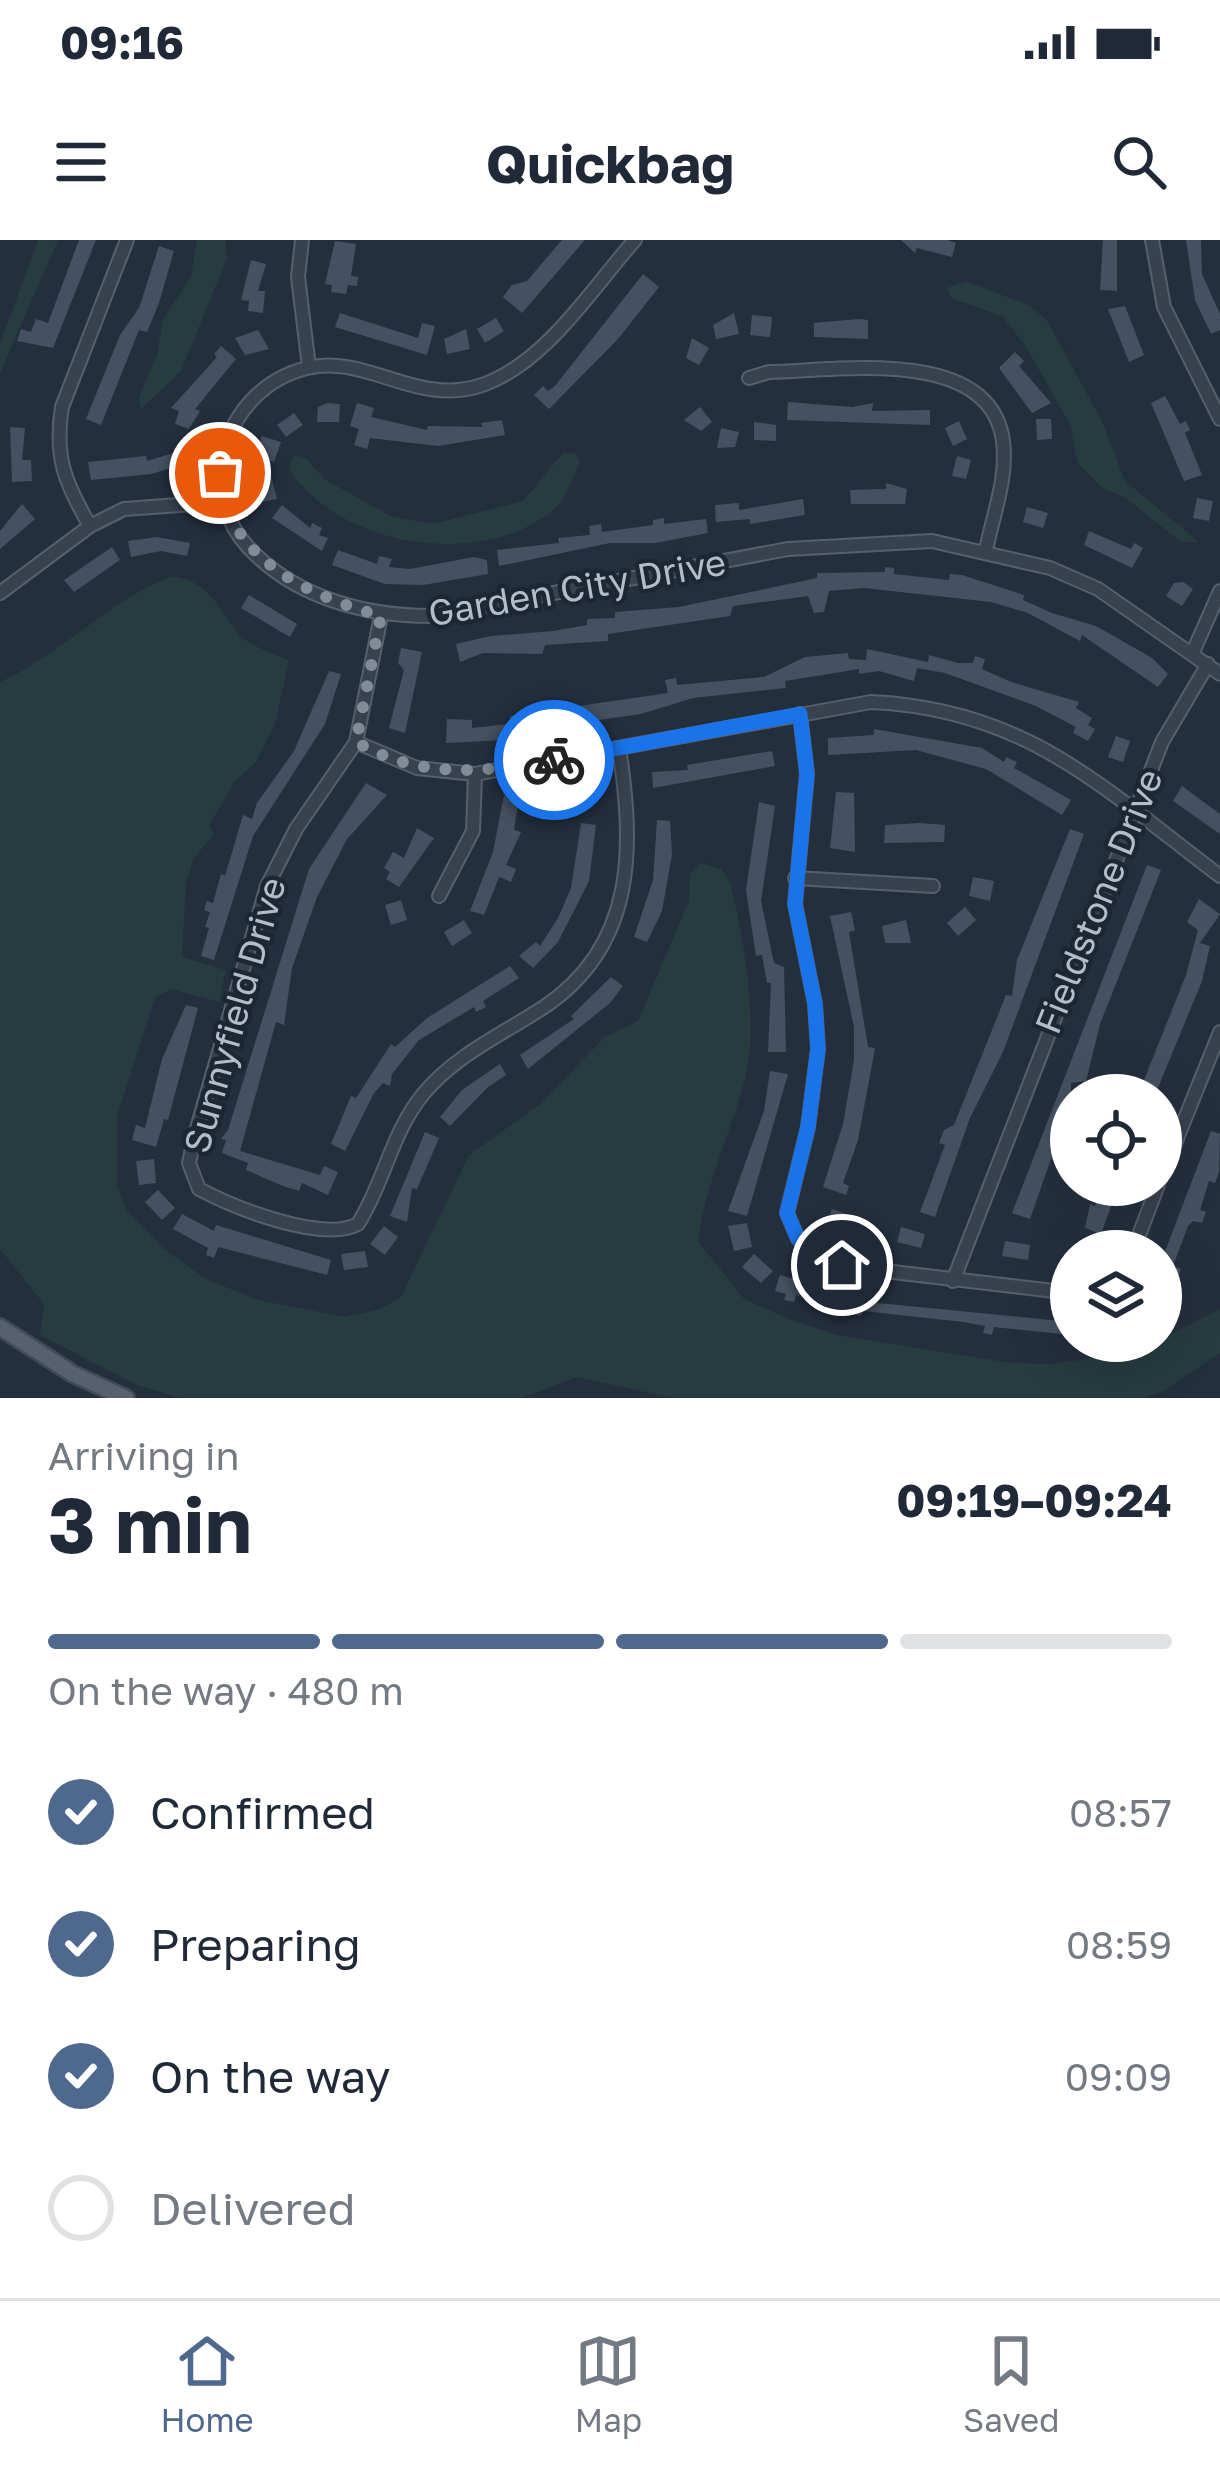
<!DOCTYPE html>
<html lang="en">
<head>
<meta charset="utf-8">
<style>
  body { margin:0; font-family:"Golos Text",sans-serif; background:#f6f6f7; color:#1f2937; height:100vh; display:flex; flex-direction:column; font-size:45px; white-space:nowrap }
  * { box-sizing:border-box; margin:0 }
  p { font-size:39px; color:#747a83 }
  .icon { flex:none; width:66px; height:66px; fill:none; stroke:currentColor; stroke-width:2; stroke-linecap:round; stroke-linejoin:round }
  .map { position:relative; height:1158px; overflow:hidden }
  .sheet { display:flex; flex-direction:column; background:#fff; flex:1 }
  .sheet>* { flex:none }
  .tools { position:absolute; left:1050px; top:834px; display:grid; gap:24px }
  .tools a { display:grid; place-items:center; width:132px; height:132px; border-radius:50%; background:#fff; box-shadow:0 12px 48px #0002; font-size:60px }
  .pin { position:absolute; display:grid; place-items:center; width:102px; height:102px; color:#fff; margin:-51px; border:6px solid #fff; border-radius:50%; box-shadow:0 3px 12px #0007 }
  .courier { position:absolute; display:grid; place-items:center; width:120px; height:120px; margin:-60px; border:9px solid #1a73e8; border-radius:50%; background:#fff; color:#222; box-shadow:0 3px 15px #0007 }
  .summary em { font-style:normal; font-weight:700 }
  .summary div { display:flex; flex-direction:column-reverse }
  .summary { display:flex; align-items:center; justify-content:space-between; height:204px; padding:0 48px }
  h1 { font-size:78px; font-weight:700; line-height:90px }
  .bar { display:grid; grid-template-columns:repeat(4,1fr); gap:18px 12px; align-content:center; height:144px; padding:0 48px }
  .bar i { height:15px; border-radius:9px; background:#e0e1e3 }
  .bar .selected { background:#4f688e }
  .bar p { grid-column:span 4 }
  ol { padding:0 48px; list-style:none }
  li { display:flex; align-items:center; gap:36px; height:132px }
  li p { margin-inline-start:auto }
  li .icon { padding:12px; border-radius:50%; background:#4f688e; color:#fff; stroke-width:4 }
  li:last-child { color:#747a83 }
  li i { width:66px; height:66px; border:6px solid #e0e1e3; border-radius:50% }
  .status { display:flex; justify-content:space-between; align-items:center; height:84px; padding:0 60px; background:#fff; direction:ltr }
  .status svg { height:33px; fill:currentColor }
  header { display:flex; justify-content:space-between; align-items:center; height:156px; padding:0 48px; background:#fff; font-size:54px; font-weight:700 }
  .menu { display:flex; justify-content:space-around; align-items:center; height:168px; border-top:3px solid #e0e1e3; background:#fff; font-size:33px; color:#747a83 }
  .menu a { display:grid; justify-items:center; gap:6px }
  .menu .selected { color:#4f688e }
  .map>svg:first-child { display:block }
</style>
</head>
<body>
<div class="status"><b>09:16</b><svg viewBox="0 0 49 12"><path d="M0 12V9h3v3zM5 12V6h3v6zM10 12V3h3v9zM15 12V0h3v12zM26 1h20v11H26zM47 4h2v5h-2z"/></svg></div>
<header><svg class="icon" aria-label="menu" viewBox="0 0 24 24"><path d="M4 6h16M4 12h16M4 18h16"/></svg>Quickbag<svg class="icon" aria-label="search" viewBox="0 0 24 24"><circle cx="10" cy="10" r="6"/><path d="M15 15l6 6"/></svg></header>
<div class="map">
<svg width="1220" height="1158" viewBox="0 0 1220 1158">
  <rect width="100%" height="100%" fill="#242f3e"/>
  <g fill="#263c3f">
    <path d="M 38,0 L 58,0 L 0,133 L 0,104 Z"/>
    <path d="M 197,0 L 225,0 L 227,18 L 181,131 L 141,169 L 139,157 L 157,115 L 163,79 L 191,37 Z"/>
    <path d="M 966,41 L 1028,65 L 1046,79 L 1101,179 L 1125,241 L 1199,302 L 1181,302 L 1126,258 L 1101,247 L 1077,222 L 1071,186 L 1025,105 L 1002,76 L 951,58 L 947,48 Z"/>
    <path d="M 563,213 L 575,213 L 580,222 C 573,237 566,259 553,270 C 482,330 337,307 289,228 L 294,215 L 306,218 L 324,239 L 390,276 L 433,284 L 523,261 Z"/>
    <path d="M 172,336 C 211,343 215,364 237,392 C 250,408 272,411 289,421 L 275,484 L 256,522 L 236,540 L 209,585 L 214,593 L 193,620 L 186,644 L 182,717 L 226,730 L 219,762 L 171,749 L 155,758 L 117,876 L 117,945 L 126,969 L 164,1009 L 206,1039 L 258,1060 L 345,1077 L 381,1069 L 401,1057 L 469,915 L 539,865 L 605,797 L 638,781 L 689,661 L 690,634 L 701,623 L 721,629 L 730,643 C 744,698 759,784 745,839 C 730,895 706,943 698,1001 L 744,1059 L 791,1080 L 836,1095 L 1012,1123 L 1052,1124 L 1136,1112 L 1220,1069 L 1220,1113 L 1162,1152 L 1143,1158 L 673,1158 L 577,1137 L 522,1158 L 181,1158 L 137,1145 L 40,1095 L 44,1064 L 0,1009 L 0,442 C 62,414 108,361 172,336 Z"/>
  </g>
  <g fill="#455162">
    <path d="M 79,0 L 96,0 L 53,108 L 17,101 L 21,89 L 31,92 L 36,79 L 48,83 Z"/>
    <path d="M 562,0 L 585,0 L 522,73 L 503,57 L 512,45 L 527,41 Z"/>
    <path d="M 901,0 L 947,0 L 956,3 L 952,17 L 917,8 L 915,13 Z"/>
    <path d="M 1103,0 L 1117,0 L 1117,51 L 1100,50 Z"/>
    <path d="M 1186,0 L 1201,0 L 1202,34 L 1220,74 L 1220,90 L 1211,94 L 1195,60 Z"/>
    <path d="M 335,1 L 356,4 L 351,36 L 358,37 L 357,46 L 348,45 L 346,54 L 331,52 L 332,45 L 325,44 Z"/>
    <path d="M 159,6 L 174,11 L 159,63 L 147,92 L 139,90 L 101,185 L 86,179 L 120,95 L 139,68 Z"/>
    <path d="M 251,20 L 266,24 L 258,51 L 265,51 L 263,73 L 248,71 L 249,61 L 241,60 Z"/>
    <path d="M 643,34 L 659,47 L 618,99 L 549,169 L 534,155 L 543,146 L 548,151 L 555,146 Z"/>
    <path d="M 1125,66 L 1144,115 L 1129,122 L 1108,69 Z"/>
    <path d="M 340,73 L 418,98 L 422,83 L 435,86 L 427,115 L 335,87 Z"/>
    <path d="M 734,73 L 739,94 L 716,99 L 713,85 Z"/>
    <path d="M 752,75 L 772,77 L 770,97 L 750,95 Z"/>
    <path d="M 496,78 L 504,91 L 485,103 L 477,89 Z"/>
    <path d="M 859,79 L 868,80 L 868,99 L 814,97 L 814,83 Z"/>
    <path d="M 466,89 L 470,109 L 447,114 L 444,99 Z"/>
    <path d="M 258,90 L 269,109 L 245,115 L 235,98 Z"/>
    <path d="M 692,98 L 709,108 L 699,125 L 686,118 Z"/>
    <path d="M 221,106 L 236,119 L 195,169 L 200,171 L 189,189 L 175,184 L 179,171 L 171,168 L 217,117 L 214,114 Z"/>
    <path d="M 1015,112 L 1024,121 L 1019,126 L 1051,163 L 1032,173 L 999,128 Z"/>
    <path d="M 1165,156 L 1180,184 L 1186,181 L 1190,190 L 1185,193 L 1202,235 L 1184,241 L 1151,163 Z"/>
    <path d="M 788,162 L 852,167 L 873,163 L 872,171 L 930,170 L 930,185 L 787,180 Z"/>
    <path d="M 328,163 L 340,164 L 339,182 L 317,182 L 318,167 Z"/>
    <path d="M 357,163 L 374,168 L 371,177 L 427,190 L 428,186 L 482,187 L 481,183 L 502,180 L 505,195 L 438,206 L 370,198 L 367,209 L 354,205 L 359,189 L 350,186 Z"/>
    <path d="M 700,167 L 712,182 L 701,191 L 684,180 Z"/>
    <path d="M 294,173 L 303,185 L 286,197 L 277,185 Z"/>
    <path d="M 1036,179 L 1051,179 L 1052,199 L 1037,200 Z"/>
    <path d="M 959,181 L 967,199 L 953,206 L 945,188 Z"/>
    <path d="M 754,182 L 776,185 L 776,201 L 754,200 Z"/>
    <path d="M 10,187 L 25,188 L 22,220 L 31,220 L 32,241 L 12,242 Z"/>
    <path d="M 721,188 L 739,192 L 735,207 L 717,208 Z"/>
    <path d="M 261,196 L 281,202 L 274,222 L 258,217 Z"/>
    <path d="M 180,211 L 185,224 L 151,234 L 91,240 L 88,222 L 146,216 L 147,221 Z"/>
    <path d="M 957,216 L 971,220 L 966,239 L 952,236 Z"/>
    <path d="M 271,236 L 277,259 L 261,262 L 256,239 Z"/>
    <path d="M 886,243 L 907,249 L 905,264 L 851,264 L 850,250 L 886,249 Z"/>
    <path d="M 1197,258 L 1213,261 L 1209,281 L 1193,278 Z"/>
    <path d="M 803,259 L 805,275 L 750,284 L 750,279 L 716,282 L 715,265 L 739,263 L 739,270 Z"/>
    <path d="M 22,264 L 35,279 L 0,309 L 0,291 Z"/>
    <path d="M 282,265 L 310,288 L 312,283 L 322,288 L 319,295 L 328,298 L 322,311 L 272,278 Z"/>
    <path d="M 1027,267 L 1048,273 L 1043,288 L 1023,282 Z"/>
    <path d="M 664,278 L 664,284 L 706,279 L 708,293 L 656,303 L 610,303 L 499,326 L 497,310 L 559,303 L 558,298 L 590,295 L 589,286 L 601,284 L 602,292 L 653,285 L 653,280 Z"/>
    <path d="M 1089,291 L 1131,309 L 1134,303 L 1143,308 L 1132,328 L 1084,305 Z"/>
    <path d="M 157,297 L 190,303 L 187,316 L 161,311 L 131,317 L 128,301 Z"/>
    <path d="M 112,307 L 120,320 L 74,352 L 64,340 Z"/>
    <path d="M 338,310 L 377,324 L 379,316 L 392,319 L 389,327 L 410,329 L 474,317 L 487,320 L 488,334 L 423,345 L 385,344 L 332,325 Z"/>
    <path d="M 885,327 L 894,328 L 894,334 L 949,340 L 950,334 L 962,335 L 1024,355 L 1023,360 L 1052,373 L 1096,386 L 1152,418 L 1168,434 L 1158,447 L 1082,395 L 1080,401 L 1028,373 L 991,362 L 864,348 L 829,351 L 824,372 L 814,373 L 808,356 L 733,366 L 730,376 L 608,394 L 608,401 L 545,405 L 542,414 L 483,413 L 460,422 L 456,404 L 491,396 L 553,391 L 587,385 L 587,379 L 615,378 L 615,372 L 679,367 L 817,338 L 817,333 L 885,332 Z"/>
    <path d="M 1183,342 L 1193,349 L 1182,366 L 1166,356 L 1174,343 Z"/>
    <path d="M 249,355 L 297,384 L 290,397 L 241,368 Z"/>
    <path d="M 401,408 L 422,412 L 405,493 L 389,488 L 404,430 L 398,423 Z"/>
    <path d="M 867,409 L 928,422 L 929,415 L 958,423 L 973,423 L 975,416 L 985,419 L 982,429 L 1011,442 L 1079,462 L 1076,468 L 1092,478 L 1088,485 L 1095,489 L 1088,501 L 1073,493 L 1076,487 L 1036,466 L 945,433 L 917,428 L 914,441 L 879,431 L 859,434 L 859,429 L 785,441 L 786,448 L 693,458 L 641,474 L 501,494 L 502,500 L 446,503 L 447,479 L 472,480 L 472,488 L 511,484 L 510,476 L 668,453 L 665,440 L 676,438 L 677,445 L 764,437 L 805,417 L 848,413 L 849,419 L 866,420 Z"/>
    <path d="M 329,431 L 341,434 L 325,484 L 253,596 L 214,720 L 201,716 L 209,688 L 205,687 L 210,672 L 204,670 L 207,661 L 213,663 L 221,634 L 225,636 L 243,575 L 252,579 L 257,563 L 294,511 Z"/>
    <path d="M 874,489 L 982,508 L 1004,522 L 1006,517 L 1017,522 L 1014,528 L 1071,560 L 1062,575 L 986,529 L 916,510 L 828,515 L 828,498 L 874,495 Z"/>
    <path d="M 1116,496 L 1130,501 L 1123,522 L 1108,517 Z"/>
    <path d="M 772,511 L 775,526 L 653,548 L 652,532 L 688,530 L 687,525 Z"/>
    <path d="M 366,543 L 387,555 L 347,599 L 317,657 L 292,728 L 284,785 L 276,782 L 240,911 L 320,935 L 324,926 L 338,932 L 328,955 L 302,943 L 299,951 L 283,946 L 246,930 L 248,923 L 222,913 L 226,900 L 221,899 L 228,890 L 309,629 Z"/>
    <path d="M 567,543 L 587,543 L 587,560 L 567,561 Z"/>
    <path d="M 1182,546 L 1220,574 L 1220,594 L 1173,561 Z"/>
    <path d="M 836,552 L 854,553 L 855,612 L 830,608 Z"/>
    <path d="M 504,555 L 519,558 L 514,590 L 521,592 L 506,625 L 516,629 L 511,642 L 499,637 L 484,675 L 470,671 L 493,612 Z"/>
    <path d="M 759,562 L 775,566 L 761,661 L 774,723 L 784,727 L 786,812 L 768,812 L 771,743 L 767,743 L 762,715 L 756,716 L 746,650 Z"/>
    <path d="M 657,580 L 670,581 L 672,615 L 662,671 L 647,702 L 634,697 L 653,640 Z"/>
    <path d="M 581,583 L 596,585 L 589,641 L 558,702 L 533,728 L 519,716 L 536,702 L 540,706 L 558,678 L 571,648 Z"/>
    <path d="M 920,583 L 945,585 L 944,602 L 884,603 L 885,585 Z"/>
    <path d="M 417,588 L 434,598 L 399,647 L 386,639 L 390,632 L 384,628 L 393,612 L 404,618 Z"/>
    <path d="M 1070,589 L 1084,594 L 1003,812 L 970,878 L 935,977 L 920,972 L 945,905 L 939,903 L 944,890 L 954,885 L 1006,755 L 1012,756 L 1017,720 Z"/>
    <path d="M 1147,625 L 1161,630 L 1100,784 L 1086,841 L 1071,843 L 1071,862 L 1030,979 L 1012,973 Z"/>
    <path d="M 973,637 L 994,641 L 990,661 L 969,656 Z"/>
    <path d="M 1199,659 L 1220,674 L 1200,703 L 1210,706 L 1202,741 L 1155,855 L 1138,855 L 1186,735 L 1198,690 L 1187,682 Z"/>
    <path d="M 401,660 L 407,680 L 391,685 L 385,665 Z"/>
    <path d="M 965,667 L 976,680 L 958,696 L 947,683 Z"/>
    <path d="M 851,672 L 855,690 L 849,692 L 868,807 L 875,808 L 858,900 L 843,943 L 849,946 L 846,955 L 823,947 L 843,884 L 854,820 L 854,787 L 830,676 Z"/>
    <path d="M 464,680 L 472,693 L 452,706 L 444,692 Z"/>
    <path d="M 906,680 L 911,703 L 885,703 L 882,686 Z"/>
    <path d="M 510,726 L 519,738 L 483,761 L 486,767 L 476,772 L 474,767 L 419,800 L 392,834 L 390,846 L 383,843 L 374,853 L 345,911 L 331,904 L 351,856 L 356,858 L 391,804 L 395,807 L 427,778 Z"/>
    <path d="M 611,737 L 623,746 L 610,763 L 528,829 L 520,815 L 574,779 L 571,776 Z"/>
    <path d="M 186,765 L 198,768 L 168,880 L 164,879 L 156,907 L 132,900 L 136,885 L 145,888 L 162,819 Z"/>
    <path d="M 500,824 L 506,835 L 488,847 L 450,886 L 440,877 L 462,850 Z"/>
    <path d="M 770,831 L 788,834 L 747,976 L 728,971 L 764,871 Z"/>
    <path d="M 1211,891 L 1220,894 L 1219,932 L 1215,943 L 1209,941 L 1200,970 L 1206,972 L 1202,983 L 1193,981 L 1188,986 L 1173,1026 L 1181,1029 L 1177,1041 L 1170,1038 L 1161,1058 L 1161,1022 Z"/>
    <path d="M 425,892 L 439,898 L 417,949 L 412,948 L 407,982 L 390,976 Z"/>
    <path d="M 154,919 L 156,943 L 139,945 L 136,921 Z"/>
    <path d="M 1102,945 L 1119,945 L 1101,994 L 1085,988 L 1090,964 L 1095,966 Z"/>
    <path d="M 158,950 L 175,968 L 162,980 L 145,962 Z"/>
    <path d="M 832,969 L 856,977 L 851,993 L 826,985 Z"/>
    <path d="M 182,974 L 214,991 L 216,985 L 331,1020 L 327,1035 L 218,1007 L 214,1018 L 206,1015 L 208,1008 L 173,989 Z"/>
    <path d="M 747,983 L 752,1007 L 734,1011 L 728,986 Z"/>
    <path d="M 384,986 L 398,997 L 385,1015 L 370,1004 Z"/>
    <path d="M 901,987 L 925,994 L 921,1008 L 897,1002 Z"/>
    <path d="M 1005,1001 L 1030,1005 L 1028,1020 L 1002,1016 Z"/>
    <path d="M 365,1011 L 368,1027 L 344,1030 L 341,1014 Z"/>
    <path d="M 754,1014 L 773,1031 L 761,1043 L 742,1027 Z"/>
    <path d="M 780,1035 L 878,1063 L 1071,1082 L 1071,1095 L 994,1087 L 992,1095 L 983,1093 L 985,1086 L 963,1082 L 863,1071 L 861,1076 L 796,1055 L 794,1062 L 784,1060 L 786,1054 L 775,1051 Z"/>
  </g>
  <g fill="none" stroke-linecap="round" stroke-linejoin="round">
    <defs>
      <g id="minor">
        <path d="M 302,0 L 298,37 L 309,127"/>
        <path d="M 635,0 C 592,48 547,121 485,144 C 418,169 367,113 307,128 C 228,147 192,246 248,307 C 295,358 366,376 431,376 L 788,309 L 932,301 L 1050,328 L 1098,349 L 1220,434"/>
        <path d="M 1152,0 L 1164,67 L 1220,179"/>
        <path d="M 749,138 L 769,132 C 836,131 990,105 1003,201 C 1008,237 993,275 986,310"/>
        <path d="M 90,286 C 65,243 54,217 62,167 L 127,0"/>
        <path d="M 0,353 L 90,286 L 124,269 L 221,262"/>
        <path d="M 381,376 L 356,502 L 296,589 L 267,646 L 195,895 L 189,923 L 199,949 C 235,968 322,1003 358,984 C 385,941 391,893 424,853 C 457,814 503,794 544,767 C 637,705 634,605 619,508"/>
        <path d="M 1193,412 L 1220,351"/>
        <path d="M 800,474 L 807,534 L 795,664 L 815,764 L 818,809 L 808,887 L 787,973 L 798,999 L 842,1026 L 1071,1053"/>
        <path d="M 356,502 L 417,528 L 475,534 L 871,462 C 1026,469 1103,548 1220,636"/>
        <path d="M 795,638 L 933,646"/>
        <path d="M 439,656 L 473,591 L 475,534"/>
        <path d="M 1161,938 L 1220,792"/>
        <path d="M 1133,1011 L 1158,945"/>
        <path d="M 953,1041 L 1162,502 L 1208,424"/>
      </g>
      <path id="major" d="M 0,1087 L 73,1134 L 126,1158"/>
    </defs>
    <use href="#minor" stroke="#565f6c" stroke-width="16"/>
    <use href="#major" stroke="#414a57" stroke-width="20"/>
    <use href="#minor" stroke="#38414e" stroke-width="12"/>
    <use href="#major" stroke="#56606e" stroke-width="15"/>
  </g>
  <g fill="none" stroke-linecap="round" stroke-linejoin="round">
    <path stroke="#828b98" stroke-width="12" stroke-dasharray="0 21.6" d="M 220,233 C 224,317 309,356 381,376 L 356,502 C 422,540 482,532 554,520"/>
    <path stroke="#1a73e8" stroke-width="15" d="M 554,520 L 800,474 L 807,534 L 795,664 L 815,764 L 818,809 L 808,887 L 787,973 L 798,999 L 842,1025"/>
  </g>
  <g text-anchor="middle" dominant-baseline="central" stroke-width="9" stroke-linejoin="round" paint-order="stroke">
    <g font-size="36" fill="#b4bcc9" stroke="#1d2633">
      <text transform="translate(577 347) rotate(-10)">Garden City Drive</text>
      <text transform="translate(1098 661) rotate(-68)">Fieldstone Drive</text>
      <text transform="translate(234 775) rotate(-74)">Sunnyfield Drive</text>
    </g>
  </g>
</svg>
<div class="tools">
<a><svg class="icon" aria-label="locate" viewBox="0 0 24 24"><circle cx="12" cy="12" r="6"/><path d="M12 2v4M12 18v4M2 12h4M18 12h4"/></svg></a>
<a><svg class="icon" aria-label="layers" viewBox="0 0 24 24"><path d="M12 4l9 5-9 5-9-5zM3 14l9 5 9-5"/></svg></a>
</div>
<div class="pin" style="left:220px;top:233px;background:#ea580c"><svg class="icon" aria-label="bag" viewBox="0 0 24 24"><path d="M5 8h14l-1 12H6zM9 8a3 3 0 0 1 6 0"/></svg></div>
<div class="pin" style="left:842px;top:1025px;background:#1f2937"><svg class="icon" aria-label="home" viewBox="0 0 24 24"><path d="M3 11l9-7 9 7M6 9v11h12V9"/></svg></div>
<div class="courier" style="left:554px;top:520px"><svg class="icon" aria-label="bike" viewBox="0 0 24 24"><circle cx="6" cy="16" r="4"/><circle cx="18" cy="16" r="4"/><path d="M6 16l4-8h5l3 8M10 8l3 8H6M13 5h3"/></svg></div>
</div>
<section class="sheet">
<div class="summary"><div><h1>3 min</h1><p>Arriving in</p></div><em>09:19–09:24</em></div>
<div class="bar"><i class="selected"></i><i class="selected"></i><i class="selected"></i><i></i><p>On the way · 480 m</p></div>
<ol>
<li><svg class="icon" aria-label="check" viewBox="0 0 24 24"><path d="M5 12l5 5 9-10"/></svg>Confirmed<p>08:57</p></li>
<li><svg class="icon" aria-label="check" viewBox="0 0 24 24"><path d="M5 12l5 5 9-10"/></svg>Preparing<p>08:59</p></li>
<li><svg class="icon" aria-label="check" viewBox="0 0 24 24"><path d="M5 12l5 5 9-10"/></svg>On the way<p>09:09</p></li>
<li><i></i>Delivered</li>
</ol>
</section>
<nav class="menu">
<a class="selected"><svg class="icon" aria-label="home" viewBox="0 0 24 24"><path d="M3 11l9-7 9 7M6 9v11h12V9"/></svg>Home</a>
<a><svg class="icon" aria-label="map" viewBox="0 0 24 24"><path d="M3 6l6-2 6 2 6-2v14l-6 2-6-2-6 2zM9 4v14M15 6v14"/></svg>Map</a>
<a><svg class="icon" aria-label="saved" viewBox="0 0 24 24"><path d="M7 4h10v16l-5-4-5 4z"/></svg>Saved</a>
</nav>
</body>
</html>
